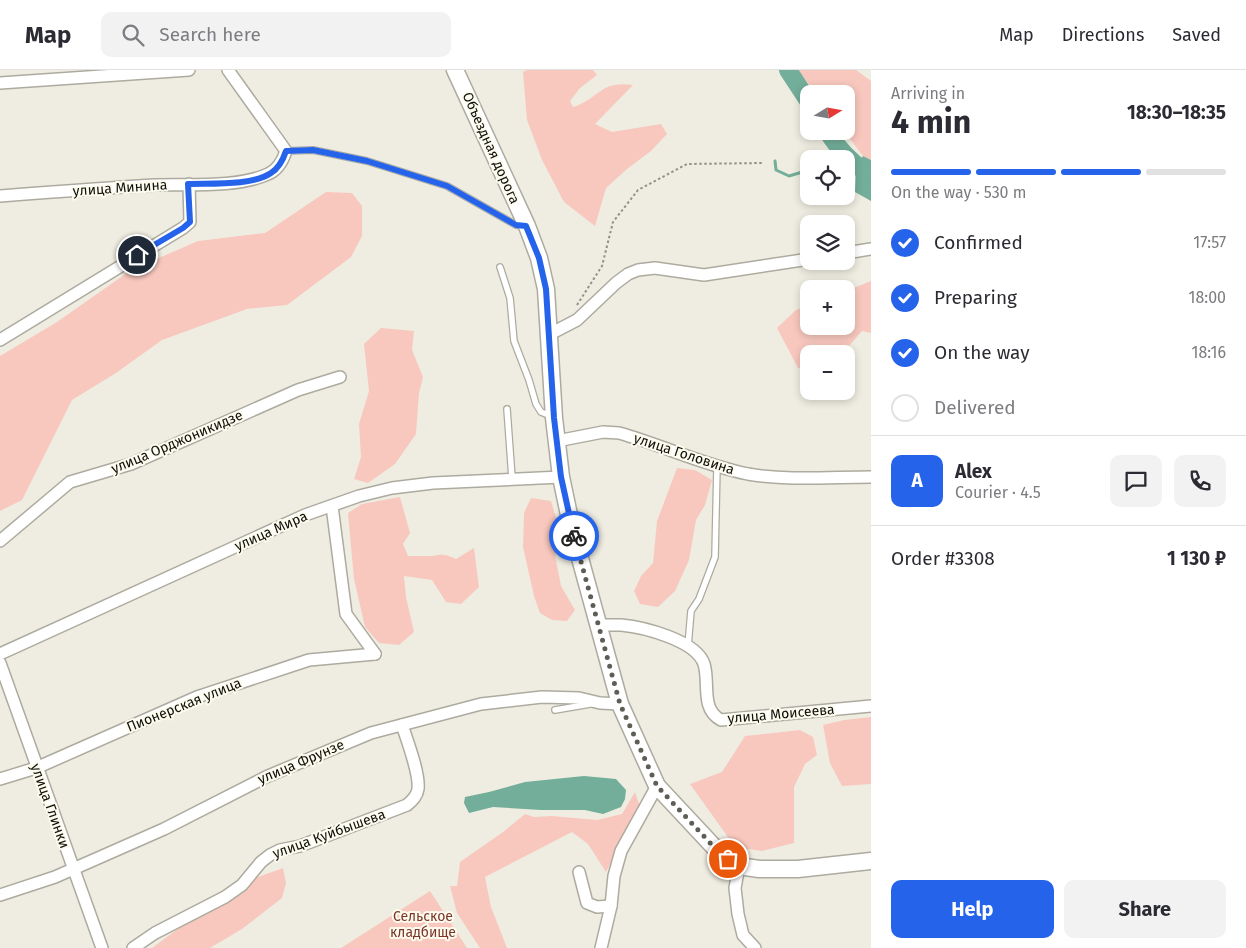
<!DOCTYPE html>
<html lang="en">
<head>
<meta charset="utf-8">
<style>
  body { margin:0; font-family:"Fira Sans",sans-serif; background:#f2f2f3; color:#2b2b33; height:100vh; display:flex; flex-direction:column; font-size:19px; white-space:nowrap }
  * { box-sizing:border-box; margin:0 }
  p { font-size:16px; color:#7c7c81 }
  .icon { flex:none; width:28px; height:28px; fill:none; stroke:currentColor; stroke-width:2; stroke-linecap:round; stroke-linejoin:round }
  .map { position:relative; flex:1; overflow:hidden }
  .side { display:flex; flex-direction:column; background:#fff; width:375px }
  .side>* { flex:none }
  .needle { width:32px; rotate:79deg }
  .buttons { position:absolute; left:800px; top:15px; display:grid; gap:10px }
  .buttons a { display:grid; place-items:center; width:55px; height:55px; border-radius:10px; background:#fff; box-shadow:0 2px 8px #0003; font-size:25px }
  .pin { position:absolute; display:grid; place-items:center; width:42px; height:42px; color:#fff; margin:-21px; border:2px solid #fff; border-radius:50%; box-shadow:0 1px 5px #0007 }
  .courier { position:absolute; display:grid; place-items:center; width:50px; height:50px; margin:-25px; border:4px solid #2563eb; border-radius:50%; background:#fff; color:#222; box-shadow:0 1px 6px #0007 }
  .headline em { font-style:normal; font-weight:700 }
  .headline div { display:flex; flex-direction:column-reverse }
  .headline { display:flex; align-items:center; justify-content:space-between; height:85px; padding:0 20px }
  h1 { font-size:32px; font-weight:700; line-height:38px }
  .bar { display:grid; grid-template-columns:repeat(4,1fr); gap:8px 5px; align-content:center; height:60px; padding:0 20px }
  .bar i { height:6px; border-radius:4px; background:#e1e1e2 }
  .bar .on { background:#2563eb }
  .bar p { grid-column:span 4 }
  .line { display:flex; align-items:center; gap:12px; padding:0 20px; border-top:1px solid #e1e1e2 }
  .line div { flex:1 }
  .round { display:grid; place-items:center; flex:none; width:52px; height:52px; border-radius:10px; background:#f2f2f3 }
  ol { padding:0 20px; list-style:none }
  li { display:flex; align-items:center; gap:15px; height:55px }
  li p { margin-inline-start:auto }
  li .icon { padding:5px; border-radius:50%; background:#2563eb; color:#fff; stroke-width:4 }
  li:last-child { color:#7c7c81 }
  li i { width:28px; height:28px; border:2px solid #e1e1e2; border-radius:50% }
  .action { display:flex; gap:10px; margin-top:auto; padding:10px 20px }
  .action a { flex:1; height:58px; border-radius:10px; background:#2563eb; color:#fff; font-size:20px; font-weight:700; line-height:58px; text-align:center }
  .action a+a { background:#f2f2f3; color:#2b2b33 }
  header { display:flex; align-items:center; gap:30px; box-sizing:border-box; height:70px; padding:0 25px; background:#fff; border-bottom:1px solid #e1e1e2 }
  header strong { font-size:24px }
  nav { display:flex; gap:28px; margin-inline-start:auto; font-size:18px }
  .search { width:350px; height:45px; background:#f2f2f3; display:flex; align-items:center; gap:12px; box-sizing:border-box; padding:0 18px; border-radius:10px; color:#7c7c81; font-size:19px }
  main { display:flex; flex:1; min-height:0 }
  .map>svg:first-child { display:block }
</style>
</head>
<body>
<header>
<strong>Map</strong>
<div class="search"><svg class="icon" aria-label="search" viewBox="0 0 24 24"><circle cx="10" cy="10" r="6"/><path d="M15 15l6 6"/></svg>Search here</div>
<nav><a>Map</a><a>Directions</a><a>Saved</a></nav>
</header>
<main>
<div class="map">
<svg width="871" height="878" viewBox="0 0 871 878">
  <rect width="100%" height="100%" fill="#efede1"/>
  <g fill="#f8c8be">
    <path d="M 527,0 L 593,0 L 597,5 L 580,18 L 570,31 L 573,37 C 599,29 600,10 633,15 L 595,54 L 612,62 L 661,54 L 667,64 L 651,81 L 627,99 L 606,118 L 595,156 L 564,132 L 542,90 L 527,50 L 523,2 Z"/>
    <path d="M 798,0 L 856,0 L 871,11 L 871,90 L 863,86 L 844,61 L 846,61 L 846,24 L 816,24 Z"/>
    <path d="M 326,122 L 352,123 L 362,136 L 362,166 L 351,187 L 287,235 L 247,239 L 162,270 L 116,303 L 72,330 L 22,430 L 0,441 L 0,286 L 57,252 L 131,200 L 198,171 L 265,163 Z"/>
    <path d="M 871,211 L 871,263 L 862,261 L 842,284 L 809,284 L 809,299 L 798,298 L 777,258 L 796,240 L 809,235 L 809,256 L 846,256 L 846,221 Z"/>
    <path d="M 381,258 L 414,261 L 412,280 L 423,307 L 419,323 L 416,364 L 395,394 L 368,413 L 354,409 L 361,387 L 359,354 L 369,321 L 364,274 Z"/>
    <path d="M 677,398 L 695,400 L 712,410 L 705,435 L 696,450 L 689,490 L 675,521 L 658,537 L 640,534 L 634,521 L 641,506 L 653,493 L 657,451 Z"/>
    <path d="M 400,427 L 410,463 L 403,474 L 408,486 C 413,486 419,486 424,486 C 440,487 439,481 456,489 L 474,478 L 479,517 L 461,534 L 446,532 L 432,510 L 404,506 L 406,527 L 414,562 L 399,575 L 379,573 L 365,557 L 354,509 L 348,443 L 362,434 Z"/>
    <path d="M 531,428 L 551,431 L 560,461 L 555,485 L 561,516 L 575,540 L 567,551 L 552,550 L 540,543 L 534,526 L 523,477 L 524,443 Z"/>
    <path d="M 871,647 L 871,714 L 842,716 L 830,693 L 823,655 L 844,650 Z"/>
    <path d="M 800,660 L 813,667 L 817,685 L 805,694 L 794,717 L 794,773 L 762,781 L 735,777 L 690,714 L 722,702 L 745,666 Z"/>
    <path d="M 635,722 L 640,737 L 606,802 L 588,774 L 572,762 L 485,807 L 491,837 L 507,878 L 480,878 L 457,843 L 450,816 L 457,816 L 460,792 L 503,762 L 525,744 L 534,747 L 552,746 L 597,750 L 622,744 Z"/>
    <path d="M 283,798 L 286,813 L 282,828 L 242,859 L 210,878 L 152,878 L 239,814 Z"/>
    <path d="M 430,821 L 467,878 L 341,878 Z"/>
  </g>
  <g fill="#72ae99">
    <path d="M 863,86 L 871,90 L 871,131 L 855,122 L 856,96 Z"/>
    <path d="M 584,706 L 616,709 L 626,720 L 625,729 L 621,737 L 603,744 L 585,740 L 541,740 L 493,737 L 469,743 L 464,733 L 465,727 L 489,722 L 525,712 Z"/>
  </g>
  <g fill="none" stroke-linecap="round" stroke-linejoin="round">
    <g stroke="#72ae99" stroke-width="3">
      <path d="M 823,89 L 836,75"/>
      <path d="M 775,91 L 776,100 L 789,106 L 809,100"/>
    </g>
    <g stroke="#72ae99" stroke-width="18">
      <path d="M 788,0 L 809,32"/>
      <path d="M 827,61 C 839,80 852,94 871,105"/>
    </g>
    <defs>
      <g id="service">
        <path d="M 286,81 L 313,80 L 367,91 L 447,116 L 516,155 L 524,156"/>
        <path d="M 500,197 L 510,228 L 514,271 L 529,310 L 536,334 L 541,342 L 551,346"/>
        <path d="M 507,339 L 512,408"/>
        <path d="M 688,576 L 691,541 L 699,529 L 715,487 L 717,396"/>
        <path d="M 555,640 L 590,634"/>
      </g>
      <g id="minor">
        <path d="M 0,13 L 189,0"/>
        <path d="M 0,126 C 52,122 104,118 155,115 C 189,114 238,118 268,104 C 278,100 283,90 286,81 L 228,0"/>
        <path d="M 846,183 L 871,179"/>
        <path d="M 550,264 L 577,250 L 616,213 L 628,204 L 638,200 L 655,198 L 704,205 L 809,189"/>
        <path d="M 0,270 L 183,158 L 190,152 L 189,114"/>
        <path d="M 557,371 L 603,362 L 619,363 C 662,375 703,395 748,404 C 788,411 831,407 871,407"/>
        <path d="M 332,436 L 346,544 L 375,584"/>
        <path d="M 0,471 L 70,412 L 131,394 L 298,320 L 340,307"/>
        <path d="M 598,555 C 605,555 613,555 621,555 C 643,557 696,570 704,594 C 710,613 700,639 721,650 L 871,636"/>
        <path d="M 0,584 L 305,445 L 359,426 L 392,418 L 433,413 L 561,407"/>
        <path d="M 0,593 L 102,878"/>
        <path d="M 0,709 L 36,698 L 197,627 L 309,590 L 375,584"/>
        <path d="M 739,796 L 735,818 L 738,844 L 743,865 L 755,878"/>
        <path d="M 579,802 L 587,833 L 597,837 L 611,836"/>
        <path d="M 0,825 L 55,807 L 164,759 L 268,706 L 371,663 L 481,634 L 542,627 L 579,628 L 600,633 L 620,634"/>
        <path d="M 133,878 L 155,863 L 225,827 L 242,815 L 261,792 L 270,785 L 280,780 L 300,776 L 407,735 C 413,730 417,726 418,719 C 420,704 407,670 402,655"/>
        <path d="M 601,878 L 611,836 L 614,806 L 621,781 L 657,716"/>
      </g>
      <path id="secondary" d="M 455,0 L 527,156 L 539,188 L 546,219 L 554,348 L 561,407 L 572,459 L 620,634 L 657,716 L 714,777 L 739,796 L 759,799 L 798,799 L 871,791"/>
    </defs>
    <use href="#service" stroke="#adab9f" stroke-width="8"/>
    <use href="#minor" stroke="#adab9f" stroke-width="14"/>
    <use href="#secondary" stroke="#adab9f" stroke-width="19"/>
    <path stroke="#929087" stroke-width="2" stroke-dasharray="2.5 2.5" stroke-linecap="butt" d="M 577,235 L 602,196 L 613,152 L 638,120 L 687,94 L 763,93"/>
    <use href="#service" stroke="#fff" stroke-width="5.5"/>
    <use href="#minor" stroke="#fff" stroke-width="11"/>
    <use href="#secondary" stroke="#fff" stroke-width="16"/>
  </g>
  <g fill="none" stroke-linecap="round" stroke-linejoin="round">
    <path stroke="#5e5d56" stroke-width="5" stroke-dasharray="0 9" d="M 574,466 L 620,634 L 657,716 L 714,777 L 728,789"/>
    <path stroke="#2563eb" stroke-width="6" d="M 137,185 L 183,158 L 190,152 L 188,114 C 210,113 252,116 271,103 C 279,98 283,90 286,81 L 313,80 L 367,91 L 447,116 L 516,155 L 526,156 L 539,188 L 546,219 L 554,348 L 561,407 L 574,466"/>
  </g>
  <g text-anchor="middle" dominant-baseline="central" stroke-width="4" stroke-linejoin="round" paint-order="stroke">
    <g font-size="14" fill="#10100b" stroke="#fcfbee">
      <text transform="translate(491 78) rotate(66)">Объездная дорога</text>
      <text transform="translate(120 118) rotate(-4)">улица Минина</text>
      <text transform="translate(177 372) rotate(-23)">улица Орджоникидзе</text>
      <text transform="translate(684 384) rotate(18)">улица Головина</text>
      <text transform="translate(271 461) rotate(-24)">улица Мира</text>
      <text transform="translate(184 635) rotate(-22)">Пионерская улица</text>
      <text transform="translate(781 644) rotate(-5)">улица Моисеева</text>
      <text transform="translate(301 692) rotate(-23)">улица Фрунзе</text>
      <text transform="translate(50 736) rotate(70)">улица Глинки</text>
      <text transform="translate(329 764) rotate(-20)">улица Куйбышева</text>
    </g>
    <g font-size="14" fill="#7b3629" stroke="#fcfbee">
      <text x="423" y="846">Сельское<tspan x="423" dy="16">кладбище</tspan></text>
    </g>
  </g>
</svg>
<div class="buttons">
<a><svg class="needle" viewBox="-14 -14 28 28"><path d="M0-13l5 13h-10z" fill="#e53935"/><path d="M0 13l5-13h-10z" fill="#7c7c81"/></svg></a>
<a><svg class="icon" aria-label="locate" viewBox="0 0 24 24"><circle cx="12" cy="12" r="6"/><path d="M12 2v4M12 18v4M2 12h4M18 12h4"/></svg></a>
<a><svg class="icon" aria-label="layers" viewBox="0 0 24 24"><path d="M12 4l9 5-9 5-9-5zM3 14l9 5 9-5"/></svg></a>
<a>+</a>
<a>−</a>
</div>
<div class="pin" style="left:728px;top:789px;background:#ea580c"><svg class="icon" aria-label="bag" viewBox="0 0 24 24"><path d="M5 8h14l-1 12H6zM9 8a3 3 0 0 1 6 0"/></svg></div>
<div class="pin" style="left:137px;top:185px;background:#1f2937"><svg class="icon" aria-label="home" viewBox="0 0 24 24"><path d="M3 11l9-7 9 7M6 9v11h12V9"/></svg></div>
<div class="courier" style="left:574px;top:466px"><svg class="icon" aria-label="bike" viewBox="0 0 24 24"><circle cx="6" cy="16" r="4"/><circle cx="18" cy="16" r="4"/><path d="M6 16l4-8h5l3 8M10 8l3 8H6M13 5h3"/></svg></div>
</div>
<section class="side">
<div class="headline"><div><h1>4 min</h1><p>Arriving in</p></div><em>18:30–18:35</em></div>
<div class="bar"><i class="on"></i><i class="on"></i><i class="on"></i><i></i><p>On the way · 530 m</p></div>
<ol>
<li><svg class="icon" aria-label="check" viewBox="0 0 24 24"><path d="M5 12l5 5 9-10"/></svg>Confirmed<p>17:57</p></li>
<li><svg class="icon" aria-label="check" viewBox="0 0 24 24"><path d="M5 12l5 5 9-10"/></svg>Preparing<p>18:00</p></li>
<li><svg class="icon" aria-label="check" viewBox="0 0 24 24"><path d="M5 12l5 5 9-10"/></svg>On the way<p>18:16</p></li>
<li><i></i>Delivered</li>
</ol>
<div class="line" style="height:90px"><b class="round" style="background:#2563eb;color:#fff">A</b><div><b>Alex</b><p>Courier · 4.5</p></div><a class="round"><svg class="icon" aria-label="chat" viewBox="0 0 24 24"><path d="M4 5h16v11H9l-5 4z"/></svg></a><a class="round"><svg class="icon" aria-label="phone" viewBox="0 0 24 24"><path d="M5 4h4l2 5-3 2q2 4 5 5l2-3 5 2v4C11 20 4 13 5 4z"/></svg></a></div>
<div class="line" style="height:65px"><div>Order #3308</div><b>1 130 ₽</b></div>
<div class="action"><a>Help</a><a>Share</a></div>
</section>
</main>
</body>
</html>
